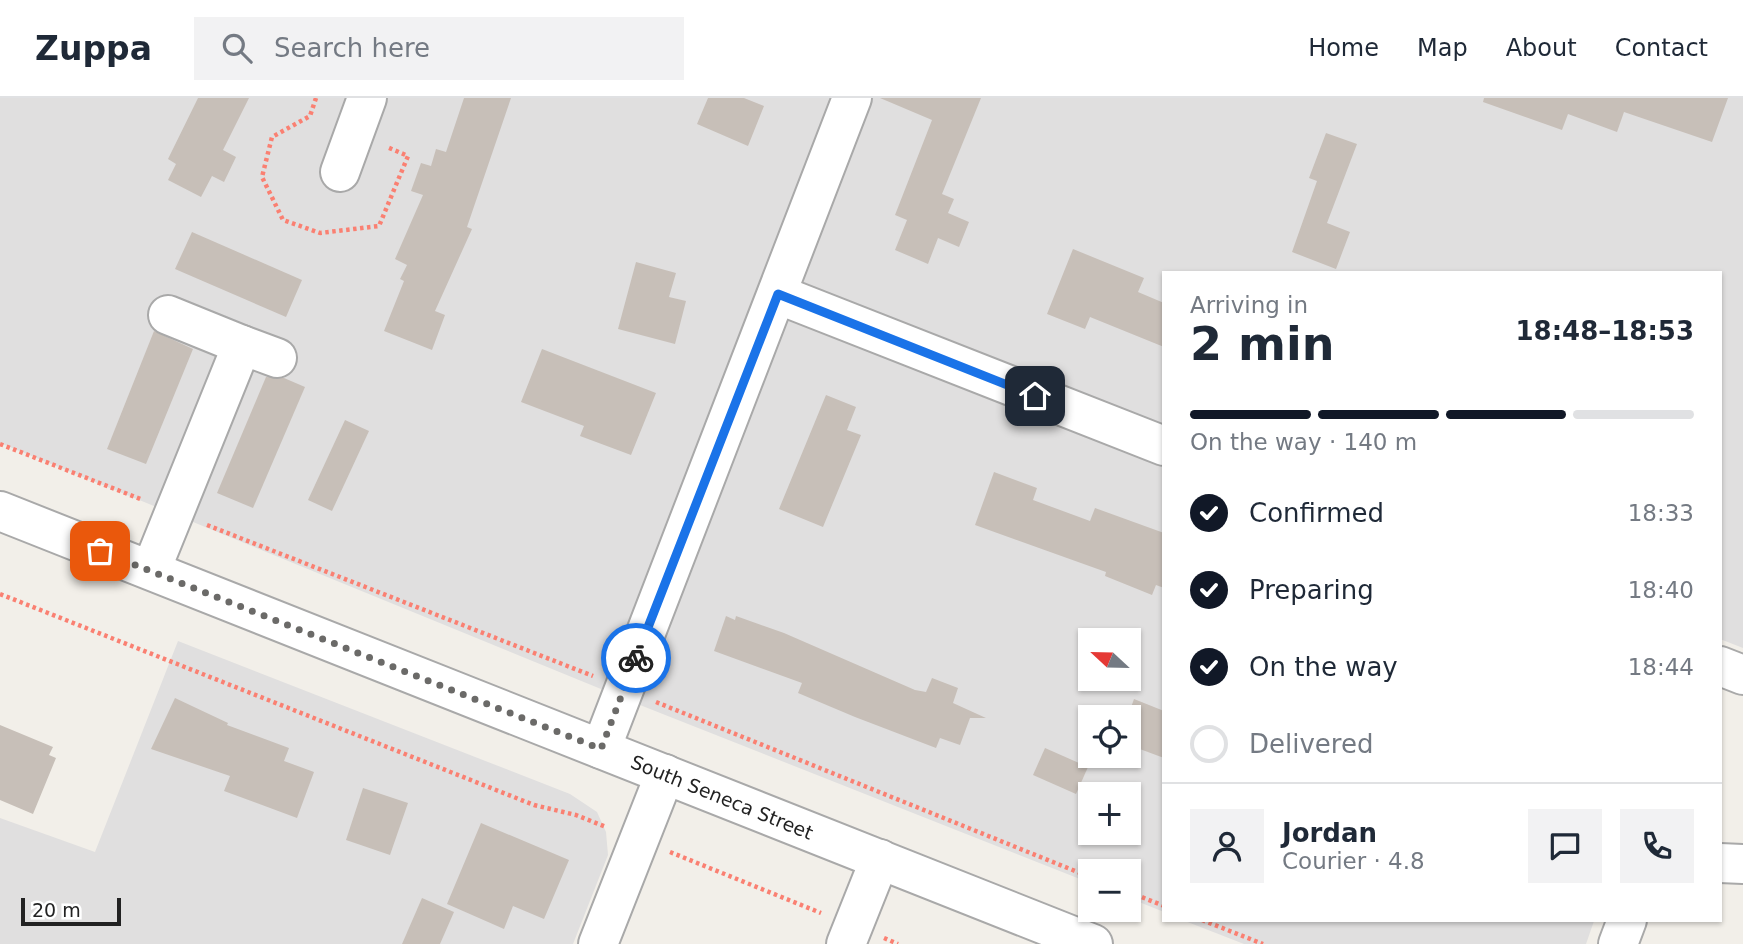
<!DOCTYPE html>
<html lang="en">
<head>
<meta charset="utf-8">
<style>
  body { margin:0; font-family:"DejaVu Sans",sans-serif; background:#f2f2f3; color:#1f2937; height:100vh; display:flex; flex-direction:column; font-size:26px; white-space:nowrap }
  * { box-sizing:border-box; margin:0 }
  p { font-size:23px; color:#747a83 }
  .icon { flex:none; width:38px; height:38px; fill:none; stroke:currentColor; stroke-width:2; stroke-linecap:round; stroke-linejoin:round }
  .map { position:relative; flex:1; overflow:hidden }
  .sheet { position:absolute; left:1162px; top:173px; width:560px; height:651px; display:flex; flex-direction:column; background:#fff; border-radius:0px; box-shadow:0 2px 5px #0004 }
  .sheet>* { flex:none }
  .needle { width:46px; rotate:292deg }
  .tools { position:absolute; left:1078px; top:530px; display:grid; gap:14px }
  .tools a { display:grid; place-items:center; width:63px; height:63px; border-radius:0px; background:#fff; box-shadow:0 2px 5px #0004; font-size:35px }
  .scale { position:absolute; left:21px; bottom:18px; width:100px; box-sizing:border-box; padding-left:7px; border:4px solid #222; border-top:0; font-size:19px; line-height:24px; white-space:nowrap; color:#222; -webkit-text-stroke:5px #fff; paint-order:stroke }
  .pin { position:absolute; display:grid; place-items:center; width:60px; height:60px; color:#fff; margin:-30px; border-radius:14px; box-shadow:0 4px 10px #0006 }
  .courier { position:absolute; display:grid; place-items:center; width:70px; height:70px; margin:-35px; border:5px solid #1a73e8; border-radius:50%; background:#fff; color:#222; box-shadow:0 2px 9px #0007 }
  .summary em { font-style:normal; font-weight:700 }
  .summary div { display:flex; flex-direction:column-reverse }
  .summary { display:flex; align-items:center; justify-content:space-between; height:119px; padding:0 28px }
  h1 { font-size:46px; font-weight:700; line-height:52px }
  .bar { display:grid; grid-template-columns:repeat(4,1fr); gap:10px 7px; align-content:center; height:84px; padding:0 28px }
  .bar i { height:9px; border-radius:5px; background:#e0e1e3 }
  .bar .selected { background:#111827 }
  .bar p { grid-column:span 4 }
  .line { display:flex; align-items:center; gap:18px; padding:0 28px; border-top:2px solid #e0e1e3 }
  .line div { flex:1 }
  .round { display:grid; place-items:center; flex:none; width:74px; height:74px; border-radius:0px; background:#f2f2f3 }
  ol { padding:0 28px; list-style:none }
  li { display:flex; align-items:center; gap:21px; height:77px }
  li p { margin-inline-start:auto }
  li .icon { padding:7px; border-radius:50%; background:#111827; color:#fff; stroke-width:4 }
  li:last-child { color:#747a83 }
  li i { width:38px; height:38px; border:4px solid #e0e1e3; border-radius:50% }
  header { display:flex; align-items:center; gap:42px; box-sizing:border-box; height:98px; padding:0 35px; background:#fff; border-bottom:2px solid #e0e1e3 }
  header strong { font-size:33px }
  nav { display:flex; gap:38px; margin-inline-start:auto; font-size:24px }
  .search { width:490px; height:63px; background:#f2f2f3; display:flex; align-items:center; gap:18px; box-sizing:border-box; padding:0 24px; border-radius:0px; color:#747a83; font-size:26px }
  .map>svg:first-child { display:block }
</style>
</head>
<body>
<header>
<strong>Zuppa</strong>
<div class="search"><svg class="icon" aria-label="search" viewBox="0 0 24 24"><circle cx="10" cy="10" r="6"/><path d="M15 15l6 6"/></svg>Search here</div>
<nav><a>Home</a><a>Map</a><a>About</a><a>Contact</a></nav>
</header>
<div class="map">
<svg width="1743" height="846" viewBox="0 0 1743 846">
  <rect width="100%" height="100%" fill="#f2efe9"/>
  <g fill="#e0dfdf" fill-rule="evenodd">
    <path d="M 0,0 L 1743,0 L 1743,550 L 1720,541 L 1720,175 L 1164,175 L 1164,814 L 1129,800 L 1129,774 L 1090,774 L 1090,785 L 645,609 L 0,345 ZM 1090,542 L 1129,542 L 1129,581 L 1090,581 ZM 1090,620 L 1129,620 L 1129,658 L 1090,658 ZM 1090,696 L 1129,696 L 1129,735 L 1090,735 Z"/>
    <path d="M 178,543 L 570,696 L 597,714 L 606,734 L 608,757 L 573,846 L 0,846 L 0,720 L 95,754 Z"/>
    <path d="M 1185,823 L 1594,823 L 1586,846 L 1244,846 Z"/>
  </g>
  <g fill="#c7bfb8">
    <path d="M 198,0 L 249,0 L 223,52 L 236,59 L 224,84 L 212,78 L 201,99 L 168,82 L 176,66 L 168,61 Z"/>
    <path d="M 464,0 L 511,0 L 467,129 L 472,131 L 435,213 L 445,217 L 432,252 L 384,233 L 404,183 L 400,181 L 407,167 L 395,161 L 423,97 L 411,93 L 421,65 L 431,68 L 436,51 L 446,54 Z"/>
    <path d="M 708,0 L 744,0 L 764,8 L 748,48 L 697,26 Z"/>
    <path d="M 880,0 L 981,0 L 942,96 L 954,101 L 948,115 L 969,124 L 959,149 L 938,140 L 928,166 L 895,152 L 907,122 L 895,117 L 932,22 Z"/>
    <path d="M 1484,0 L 1728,0 L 1712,44 L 1624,14 L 1617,34 L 1568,16 L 1562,32 L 1483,4 Z"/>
    <path d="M 1326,35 L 1357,46 L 1327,125 L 1350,134 L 1336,171 L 1292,154 L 1317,83 L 1309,80 Z"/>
    <path d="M 192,134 L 302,182 L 286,219 L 175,171 Z"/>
    <path d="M 1073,151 L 1144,180 L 1138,194 L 1164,205 L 1164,249 L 1090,219 L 1085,231 L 1047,216 Z"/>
    <path d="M 636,164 L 676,175 L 669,199 L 686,203 L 675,246 L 618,231 Z"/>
    <path d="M 154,233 L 193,251 L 146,366 L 107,351 Z"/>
    <path d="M 542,251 L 656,295 L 631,357 L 580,338 L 584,328 L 521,304 Z"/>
    <path d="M 266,279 L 284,280 L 305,289 L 253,410 L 217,395 Z"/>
    <path d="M 826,297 L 856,309 L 847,332 L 861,337 L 823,429 L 779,411 Z"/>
    <path d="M 345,322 L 369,333 L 332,413 L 308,402 Z"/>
    <path d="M 994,374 L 1037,390 L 1033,402 L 1090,423 L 1095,410 L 1164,435 L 1164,490 L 1156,487 L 1152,497 L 1105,478 L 1106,474 L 975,427 Z"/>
    <path d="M 726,518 L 735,522 L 736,518 L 784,535 L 915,592 L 926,594 L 932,580 L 958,590 L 953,605 L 986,620 L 970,620 L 960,647 L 940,640 L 936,650 L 855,619 L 798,595 L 802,585 L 714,553 Z"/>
    <path d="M 175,600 L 228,625 L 227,627 L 289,650 L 284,663 L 314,674 L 297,720 L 224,693 L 230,678 L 151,651 Z"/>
    <path d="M 1134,601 L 1164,613 L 1164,660 L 1129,647 L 1129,615 Z"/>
    <path d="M 0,627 L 53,649 L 49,657 L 56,660 L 33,716 L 0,702 Z"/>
    <path d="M 1045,650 L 1088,669 L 1076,696 L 1033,677 Z"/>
    <path d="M 363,690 L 408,705 L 390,757 L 346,742 Z"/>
    <path d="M 481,725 L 569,762 L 544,821 L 513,808 L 504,831 L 447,806 Z"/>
    <path d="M 422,800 L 454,814 L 440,846 L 402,846 Z"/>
  </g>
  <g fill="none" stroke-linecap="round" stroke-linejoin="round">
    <defs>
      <g id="minor">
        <path d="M 340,74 L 367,0"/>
        <path d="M 777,196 L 1164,348"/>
        <path d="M 242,247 L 277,260"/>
        <path d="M 0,413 L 1093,846"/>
        <path d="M 151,472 L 242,247 L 168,217"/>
        <path d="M 1720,568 L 1743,577"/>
        <path d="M 601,651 L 852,0"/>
        <path d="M 1720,765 L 1743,766"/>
        <path d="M 598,846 L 665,676"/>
        <path d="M 846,846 L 880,761"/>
        <path d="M 1618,846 L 1627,822"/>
      </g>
    </defs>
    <use href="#minor" stroke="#a9a9a9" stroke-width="42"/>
    <g stroke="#fa8072" stroke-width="4.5" stroke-dasharray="3.5 3.5" stroke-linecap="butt">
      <path d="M 316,0 L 310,18 L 272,39 L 262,79 L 283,122 L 320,135 L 379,128 L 408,58 L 387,49"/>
      <path d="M 0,346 L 143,402"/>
      <path d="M 207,427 L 593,578"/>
      <path d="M 0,496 L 534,707 L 576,717 L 606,729"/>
      <path d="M 656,604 L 1090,779"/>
      <path d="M 670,754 L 821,815"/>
      <path d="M 1129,794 L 1164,808"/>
      <path d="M 1202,822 L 1263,846"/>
      <path d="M 884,840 L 898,846"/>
    </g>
    <use href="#minor" stroke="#fff" stroke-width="38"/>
  </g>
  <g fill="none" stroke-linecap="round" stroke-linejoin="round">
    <path stroke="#6b6a68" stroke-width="7" stroke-dasharray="0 12.6" d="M 100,453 L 601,651 L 636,560"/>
    <path stroke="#1a73e8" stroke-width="9" d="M 636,560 L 778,196 L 1035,298"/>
  </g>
  <g text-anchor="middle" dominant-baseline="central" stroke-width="5" stroke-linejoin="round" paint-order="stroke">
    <g font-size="19" fill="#222" stroke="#fff">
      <text transform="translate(722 699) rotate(22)">South Seneca Street</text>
    </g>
  </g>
</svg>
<div class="tools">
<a><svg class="needle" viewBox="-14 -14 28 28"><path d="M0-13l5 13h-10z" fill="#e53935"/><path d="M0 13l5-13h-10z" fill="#747a83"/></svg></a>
<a><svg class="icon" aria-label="locate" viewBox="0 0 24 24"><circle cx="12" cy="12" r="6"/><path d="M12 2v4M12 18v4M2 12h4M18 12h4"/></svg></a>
<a>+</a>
<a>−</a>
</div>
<div class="scale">20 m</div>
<div class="pin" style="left:100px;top:453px;background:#ea580c"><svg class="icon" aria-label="bag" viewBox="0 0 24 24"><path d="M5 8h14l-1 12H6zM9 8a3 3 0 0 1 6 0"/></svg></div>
<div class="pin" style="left:1035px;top:298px;background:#1f2937"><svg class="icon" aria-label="home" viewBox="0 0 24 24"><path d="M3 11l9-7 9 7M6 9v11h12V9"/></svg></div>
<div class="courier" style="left:636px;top:560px"><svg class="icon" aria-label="bike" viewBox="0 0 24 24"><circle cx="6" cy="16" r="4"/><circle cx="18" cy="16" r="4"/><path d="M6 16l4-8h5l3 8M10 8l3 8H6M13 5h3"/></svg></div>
<section class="sheet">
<div class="summary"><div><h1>2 min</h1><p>Arriving in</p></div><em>18:48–18:53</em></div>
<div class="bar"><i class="selected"></i><i class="selected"></i><i class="selected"></i><i></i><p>On the way · 140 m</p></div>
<ol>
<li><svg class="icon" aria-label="check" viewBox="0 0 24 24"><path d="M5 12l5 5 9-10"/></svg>Confirmed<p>18:33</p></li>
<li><svg class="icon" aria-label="check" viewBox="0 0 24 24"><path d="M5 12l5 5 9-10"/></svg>Preparing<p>18:40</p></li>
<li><svg class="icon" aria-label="check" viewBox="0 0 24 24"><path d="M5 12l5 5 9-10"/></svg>On the way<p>18:44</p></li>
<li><i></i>Delivered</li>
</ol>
<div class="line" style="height:126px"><a class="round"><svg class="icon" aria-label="person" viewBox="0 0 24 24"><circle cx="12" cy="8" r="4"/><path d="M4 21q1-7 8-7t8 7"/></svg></a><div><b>Jordan</b><p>Courier · 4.8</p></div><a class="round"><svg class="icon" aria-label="chat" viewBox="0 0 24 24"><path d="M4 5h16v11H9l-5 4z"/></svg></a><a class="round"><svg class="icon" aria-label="phone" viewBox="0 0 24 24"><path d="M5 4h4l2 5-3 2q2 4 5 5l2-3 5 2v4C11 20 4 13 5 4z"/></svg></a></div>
</section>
</div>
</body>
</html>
